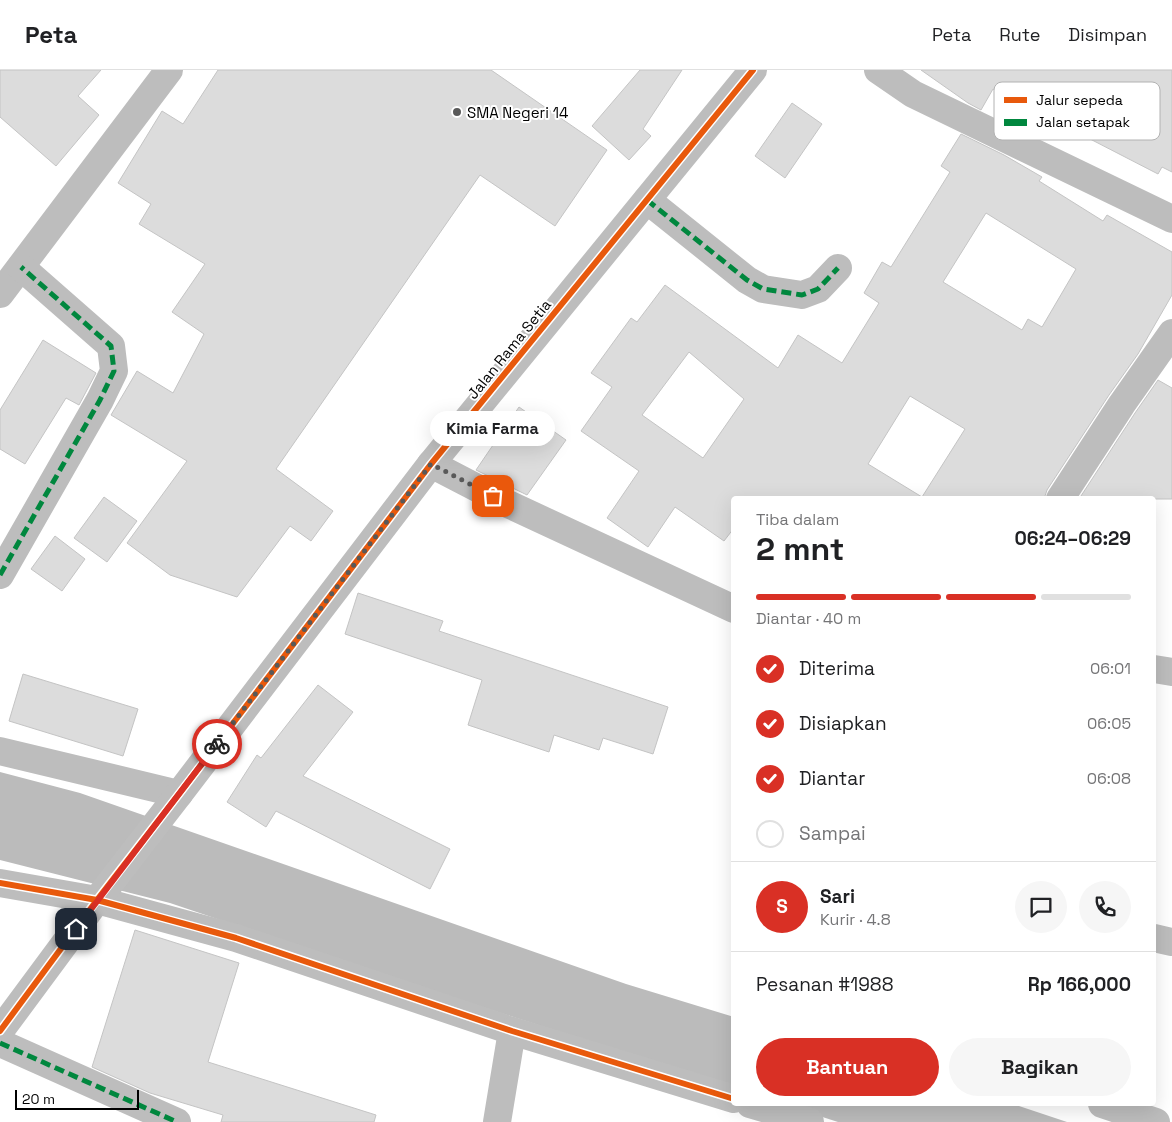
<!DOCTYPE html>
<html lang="id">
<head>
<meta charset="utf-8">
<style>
  body { margin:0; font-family:"Space Grotesk",sans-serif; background:#f6f6f6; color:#202124; height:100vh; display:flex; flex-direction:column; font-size:19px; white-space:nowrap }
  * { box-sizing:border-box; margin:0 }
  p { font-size:16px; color:#757577 }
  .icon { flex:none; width:28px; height:28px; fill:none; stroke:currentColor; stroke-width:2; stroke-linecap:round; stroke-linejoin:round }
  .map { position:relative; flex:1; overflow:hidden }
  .details { position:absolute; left:731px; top:426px; width:425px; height:610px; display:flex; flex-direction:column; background:#fff; border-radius:5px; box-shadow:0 5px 20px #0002 }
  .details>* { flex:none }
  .scale { position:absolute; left:15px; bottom:12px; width:124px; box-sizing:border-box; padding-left:5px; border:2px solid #000; border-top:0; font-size:14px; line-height:18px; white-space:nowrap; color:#000; -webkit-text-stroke:4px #fff; paint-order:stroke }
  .pin { position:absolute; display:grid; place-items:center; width:42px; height:42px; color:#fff; margin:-21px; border-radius:10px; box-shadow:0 2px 8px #0006 }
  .courier { position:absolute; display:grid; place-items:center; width:50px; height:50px; margin:-25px; border:4px solid #d93025; border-radius:50%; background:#fff; color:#222; box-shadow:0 1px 6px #0007 }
  .bubble { position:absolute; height:35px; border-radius:18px; background:#fff; box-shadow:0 5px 20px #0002; font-size:16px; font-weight:700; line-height:35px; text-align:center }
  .headline em { font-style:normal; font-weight:700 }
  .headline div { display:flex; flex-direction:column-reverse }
  .headline { display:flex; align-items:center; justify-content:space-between; height:85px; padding:0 25px }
  h1 { font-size:32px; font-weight:700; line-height:38px }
  .bar { display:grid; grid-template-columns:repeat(4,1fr); gap:8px 5px; align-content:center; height:60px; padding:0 25px }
  .bar i { height:6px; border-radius:4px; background:#e0e0e0 }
  .bar .selected { background:#d93025 }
  .bar p { grid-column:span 4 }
  .line { display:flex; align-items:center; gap:12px; padding:0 25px; border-top:1px solid #e0e0e0 }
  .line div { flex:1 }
  .round { display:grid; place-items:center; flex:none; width:52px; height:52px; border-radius:26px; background:#f6f6f6 }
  ol { padding:0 25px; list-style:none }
  li { display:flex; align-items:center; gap:15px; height:55px }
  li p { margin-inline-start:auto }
  li .icon { padding:5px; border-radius:50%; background:#d93025; color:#fff; stroke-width:4 }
  li:last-child { color:#757577 }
  li i { width:28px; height:28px; border:2px solid #e0e0e0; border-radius:50% }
  .action { display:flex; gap:10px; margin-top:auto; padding:10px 25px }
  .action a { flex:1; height:58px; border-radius:30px; background:#d93025; color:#fff; font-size:20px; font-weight:700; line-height:58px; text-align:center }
  .action a+a { background:#f6f6f6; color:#202124 }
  header { display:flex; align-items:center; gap:30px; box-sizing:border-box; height:70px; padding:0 25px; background:#fff; border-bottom:1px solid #e0e0e0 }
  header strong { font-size:24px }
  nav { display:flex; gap:28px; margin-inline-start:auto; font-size:18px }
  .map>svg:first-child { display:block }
</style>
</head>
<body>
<header>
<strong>Peta</strong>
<nav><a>Peta</a><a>Rute</a><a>Disimpan</a></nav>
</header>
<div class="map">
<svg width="1172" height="1052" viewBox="0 0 1172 1052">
  <rect width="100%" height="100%" fill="#fff"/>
  <g fill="#bbb">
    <path d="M 0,702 L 80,723 L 626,914 L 734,947 L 734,1018 L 383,905 L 170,833 L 0,790 Z"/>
    <path d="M 782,1034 L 1013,1034 L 1067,1052 L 838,1052 Z"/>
  </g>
  <g fill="#dcdcdc" stroke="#c4c4c4" fill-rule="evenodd">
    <path d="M 0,0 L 101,0 L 78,26 L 99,45 L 56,96 L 0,47 Z"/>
    <path d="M 218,0 L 491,0 L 607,80 L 555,156 L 480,105 L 276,399 L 333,441 L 311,471 L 290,456 L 237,527 L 170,505 L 127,473 L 187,391 L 111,345 L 137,301 L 173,323 L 204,264 L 172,242 L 205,194 L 139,154 L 151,134 L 118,113 L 162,41 L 183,54 Z"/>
    <path d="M 640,0 L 682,0 L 643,59 L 651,66 L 629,90 L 592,56 Z"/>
    <path d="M 921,0 L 1172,0 L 1172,102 L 1162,97 L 1158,104 L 993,19 L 981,40 L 968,33 Z"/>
    <path d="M 792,33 L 822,54 L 785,108 L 755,86 Z"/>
    <path d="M 961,64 L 1004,85 L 1042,107 L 1039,111 L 1103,151 L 1107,145 L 1172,182 L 1172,225 L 1138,284 L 1109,325 L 1047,420 L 1044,429 L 734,429 L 734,458 L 724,471 L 675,437 L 648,477 L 607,448 L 639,401 L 581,361 L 612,317 L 591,303 L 631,248 L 637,252 L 665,215 L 778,298 L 798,265 L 842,293 L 879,233 L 864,223 L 882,192 L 891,197 L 950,102 L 941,96 ZM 986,143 L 1076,199 L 1042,257 L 1028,249 L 1022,260 L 943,212 ZM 689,282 L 744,329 L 703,388 L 642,345 ZM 910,326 L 965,359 L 922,427 L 868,394 Z"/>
    <path d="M 43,270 L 96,303 L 79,335 L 66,328 L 25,394 L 0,379 L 0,340 Z"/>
    <path d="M 1158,310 L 1172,318 L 1172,429 L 1079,429 L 1135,343 Z"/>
    <path d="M 519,337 L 566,370 L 527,425 L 476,400 Z"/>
    <path d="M 104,427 L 137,451 L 107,492 L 74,468 Z"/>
    <path d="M 55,466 L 85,489 L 62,521 L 31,499 Z"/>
    <path d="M 358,523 L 443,551 L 439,561 L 668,637 L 653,684 L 603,668 L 599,680 L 554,665 L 549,682 L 468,655 L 482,610 L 345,564 Z"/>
    <path d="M 23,604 L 138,639 L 123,686 L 9,651 Z"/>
    <path d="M 318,615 L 353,642 L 303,706 L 450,779 L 430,819 L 276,741 L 266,757 L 227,732 L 257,685 L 261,688 Z"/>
    <path d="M 135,860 L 239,893 L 208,992 L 376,1045 L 374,1052 L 221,1052 L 223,1045 L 150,1023 L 92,997 Z"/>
  </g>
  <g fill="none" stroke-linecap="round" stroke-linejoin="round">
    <g stroke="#bdbdbd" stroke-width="28">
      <path d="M 878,0 L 913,24 L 1172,149"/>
      <path d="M 647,130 L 747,210 L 763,219 L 802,225 L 818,219 L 838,198"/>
      <path d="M 0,224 L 169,0"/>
      <path d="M 431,394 L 508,434 L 734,539"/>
      <path d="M 1060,429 L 1122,334 L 1172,263"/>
      <path d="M 0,505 L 100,330 L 114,301 L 111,276 L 21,197"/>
      <path d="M 1154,599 L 1172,602"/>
      <path d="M 0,681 L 179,724"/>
      <path d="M 0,813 L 97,830 L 236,868 L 512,961 L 734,1029"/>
      <path d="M 1154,868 L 1172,872"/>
      <path d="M 0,961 L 97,830 L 179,724 L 431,394 L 753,0"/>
      <path d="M 0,973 L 177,1052"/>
      <path d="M 750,1034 L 810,1052"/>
      <path d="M 1102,1034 L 1156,1052"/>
      <path d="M 497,1052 L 512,961"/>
    </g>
    <g stroke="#00873e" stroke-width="5" stroke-dasharray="10 5" stroke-linecap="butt">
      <path d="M 647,130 L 747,210 L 763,219 L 802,225 L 818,219 L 838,198"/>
      <path d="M 0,505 L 100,330 L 114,301 L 111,276 L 21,197"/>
      <path d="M 0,973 L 177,1052"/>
    </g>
    <defs>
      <g id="cycleway">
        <path d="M 0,813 L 97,830 L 236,868 L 512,961 L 734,1029"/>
        <path d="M 0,961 L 97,830 L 179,724 L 431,394 L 753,0"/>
      </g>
    </defs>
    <use href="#cycleway" stroke="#fff" stroke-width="9"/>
    <use href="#cycleway" stroke="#e8590c" stroke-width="6"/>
  </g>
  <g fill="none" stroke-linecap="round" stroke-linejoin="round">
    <path stroke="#595959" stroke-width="5" stroke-dasharray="0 9" d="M 217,674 L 431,394 L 493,426"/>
    <path stroke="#d93025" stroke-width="6" d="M 76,859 L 217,674"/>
  </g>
  <circle fill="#595959" stroke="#fff" stroke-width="2" cx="457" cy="42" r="5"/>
  <g text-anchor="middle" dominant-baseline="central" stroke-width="4" stroke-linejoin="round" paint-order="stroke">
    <g font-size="15" fill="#000" stroke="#fff" text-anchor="start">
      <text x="467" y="42">SMA Negeri 14</text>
    </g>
    <g font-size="15" fill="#000" stroke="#fff">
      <text transform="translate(509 279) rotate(-51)">Jalan Rama Setia</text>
    </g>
  </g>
  <rect x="994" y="12" width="166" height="58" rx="8" fill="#fff" stroke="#b2b2b2" stroke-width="1"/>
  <rect x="1004" y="27" width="23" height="6" fill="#e8590c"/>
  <rect x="1004" y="49" width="23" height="7" fill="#00873e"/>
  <g font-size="14" fill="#000">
    <text x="1036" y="35">Jalur sepeda</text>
    <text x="1036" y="57">Jalan setapak</text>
  </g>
</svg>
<div class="scale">20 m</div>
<div class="pin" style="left:493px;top:426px;background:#ea580c"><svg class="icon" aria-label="bag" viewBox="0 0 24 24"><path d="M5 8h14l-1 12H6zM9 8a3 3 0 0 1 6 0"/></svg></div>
<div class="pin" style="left:76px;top:859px;background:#1f2937"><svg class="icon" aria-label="home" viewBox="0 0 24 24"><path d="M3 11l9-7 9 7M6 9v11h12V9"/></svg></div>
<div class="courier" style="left:217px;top:674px"><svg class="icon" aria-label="bike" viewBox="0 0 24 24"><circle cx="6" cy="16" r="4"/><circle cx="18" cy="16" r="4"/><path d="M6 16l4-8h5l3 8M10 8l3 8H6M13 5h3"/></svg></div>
<div class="bubble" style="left:430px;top:341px;width:125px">Kimia Farma</div>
<section class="details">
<div class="headline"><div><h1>2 mnt</h1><p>Tiba dalam</p></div><em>06:24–06:29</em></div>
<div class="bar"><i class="selected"></i><i class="selected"></i><i class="selected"></i><i></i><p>Diantar · 40 m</p></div>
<ol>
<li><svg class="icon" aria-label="check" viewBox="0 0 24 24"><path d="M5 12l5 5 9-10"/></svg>Diterima<p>06:01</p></li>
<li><svg class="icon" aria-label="check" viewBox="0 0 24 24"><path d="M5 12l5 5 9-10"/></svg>Disiapkan<p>06:05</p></li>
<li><svg class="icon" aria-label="check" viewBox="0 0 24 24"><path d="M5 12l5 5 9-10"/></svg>Diantar<p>06:08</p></li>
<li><i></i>Sampai</li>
</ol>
<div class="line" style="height:90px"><b class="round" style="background:#d93025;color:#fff">S</b><div><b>Sari</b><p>Kurir · 4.8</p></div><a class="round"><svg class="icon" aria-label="chat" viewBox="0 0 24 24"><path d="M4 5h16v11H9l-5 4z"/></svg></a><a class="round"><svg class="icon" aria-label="phone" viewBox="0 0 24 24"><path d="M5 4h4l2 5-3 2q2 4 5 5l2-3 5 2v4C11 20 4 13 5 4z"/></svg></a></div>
<div class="line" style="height:65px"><div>Pesanan #1988</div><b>Rp 166,000</b></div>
<div class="action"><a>Bantuan</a><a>Bagikan</a></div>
</section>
</div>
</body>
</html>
